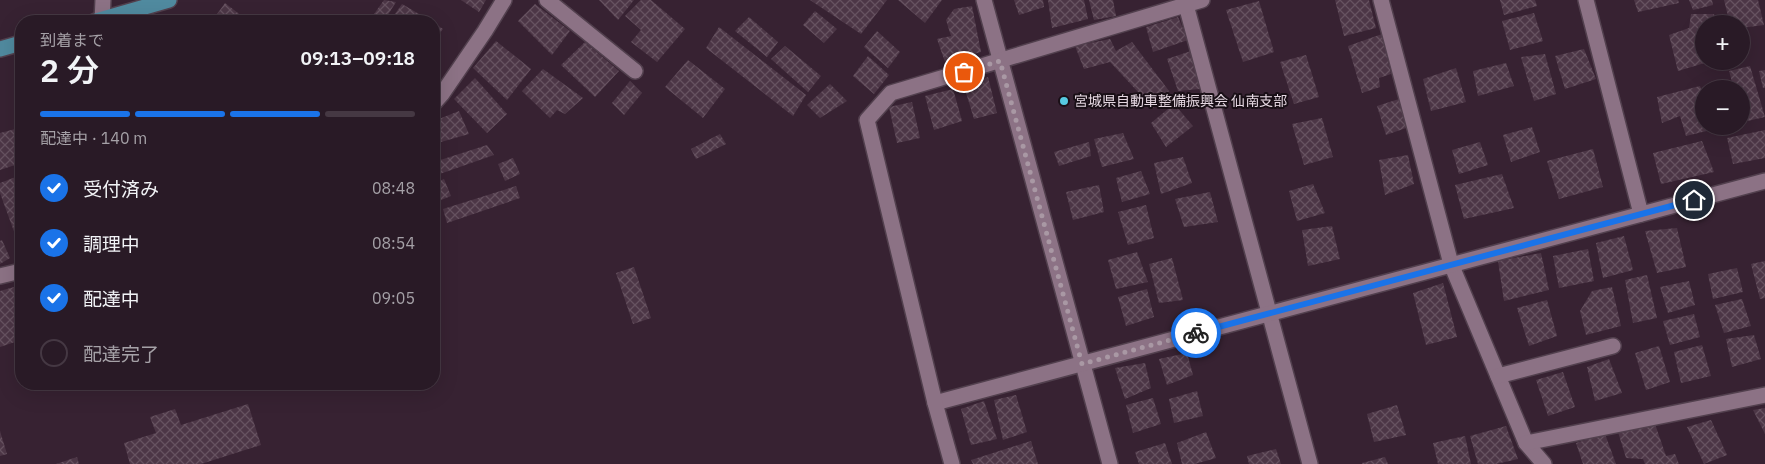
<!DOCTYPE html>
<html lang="ja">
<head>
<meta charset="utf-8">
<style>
  body { margin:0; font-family:"IBM Plex Sans","Noto Sans JP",sans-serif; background:#31232e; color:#f1f3f6; height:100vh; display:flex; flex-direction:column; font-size:19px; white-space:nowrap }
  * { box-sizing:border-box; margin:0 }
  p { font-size:16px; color:#a5a1a7 }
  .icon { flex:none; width:28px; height:28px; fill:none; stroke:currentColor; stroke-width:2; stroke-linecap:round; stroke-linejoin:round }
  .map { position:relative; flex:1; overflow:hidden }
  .panel { position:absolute; left:15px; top:15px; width:425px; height:375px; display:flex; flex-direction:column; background:#291a26; border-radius:20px; box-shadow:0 5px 20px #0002,0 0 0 1px #453843 }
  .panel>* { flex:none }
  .fabs { position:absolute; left:1695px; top:15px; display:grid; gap:10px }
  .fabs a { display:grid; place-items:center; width:55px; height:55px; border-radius:50%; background:#291a26; box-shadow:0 5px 20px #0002,0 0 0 1px #453843; font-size:25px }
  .pin { position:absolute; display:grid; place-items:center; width:42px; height:42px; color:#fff; margin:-21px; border:2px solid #fff; border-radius:50%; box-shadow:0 1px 5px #0007 }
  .courier { position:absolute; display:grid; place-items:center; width:50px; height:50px; margin:-25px; border:4px solid #1a73e8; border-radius:50%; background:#fff; color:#222; box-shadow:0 1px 6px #0007 }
  .overview em { font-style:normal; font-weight:600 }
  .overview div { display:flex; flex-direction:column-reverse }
  .overview { display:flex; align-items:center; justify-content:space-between; height:85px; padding:0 25px }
  h1 { font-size:32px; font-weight:600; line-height:38px }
  .bar { display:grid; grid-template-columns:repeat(4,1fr); gap:8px 5px; align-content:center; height:60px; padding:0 25px }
  .bar i { height:6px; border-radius:4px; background:#453843 }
  .bar .on { background:#1a73e8 }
  .bar p { grid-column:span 4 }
  ol { padding:0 25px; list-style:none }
  li { display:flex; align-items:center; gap:15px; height:55px }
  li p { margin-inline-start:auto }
  li .icon { padding:5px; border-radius:50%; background:#1a73e8; color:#fff; stroke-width:4 }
  li:last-child { color:#a5a1a7 }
  li i { width:28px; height:28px; border:2px solid #453843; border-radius:50% }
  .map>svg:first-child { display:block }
</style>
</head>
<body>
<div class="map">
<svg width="1765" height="464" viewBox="0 0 1765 464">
  <defs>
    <pattern id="building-cross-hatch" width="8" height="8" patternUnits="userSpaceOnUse" patternTransform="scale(1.25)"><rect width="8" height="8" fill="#4c3646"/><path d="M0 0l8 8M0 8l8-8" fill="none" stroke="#665260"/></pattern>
  </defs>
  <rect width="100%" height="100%" fill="#372232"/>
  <g fill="url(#building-cross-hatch)">
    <path d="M 384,0 L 396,2 L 384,21 L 369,21 Z"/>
    <path d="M 461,0 L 486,0 L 479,12 Z"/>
    <path d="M 599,0 L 634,0 L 618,20 Z"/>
    <path d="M 641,0 L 651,0 L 685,29 L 657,62 L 631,42 L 641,30 L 625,16 Z"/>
    <path d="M 810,0 L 887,0 L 861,34 Z"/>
    <path d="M 898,0 L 942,0 L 925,23 Z"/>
    <path d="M 1014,0 L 1043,0 L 1044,7 L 1019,15 Z"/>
    <path d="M 1048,0 L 1084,0 L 1088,19 L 1052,28 Z"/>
    <path d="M 1089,0 L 1113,0 L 1116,16 L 1094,20 Z"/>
    <path d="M 1335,0 L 1369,0 L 1376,28 L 1344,36 Z"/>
    <path d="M 1500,0 L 1535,0 L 1537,6 L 1504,15 Z"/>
    <path d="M 1634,0 L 1678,0 L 1679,3 L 1638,12 Z"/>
    <path d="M 1689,0 L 1712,0 L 1713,5 L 1693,10 Z"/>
    <path d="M 1724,0 L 1758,0 L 1764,25 L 1741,28 L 1741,24 L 1730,24 Z"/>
    <path d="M 1259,1 L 1274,52 L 1243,62 L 1226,10 Z"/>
    <path d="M 225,3 L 247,20 L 247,21 L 212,21 Z"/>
    <path d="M 402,4 L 431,21 L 390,21 Z"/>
    <path d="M 535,4 L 570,31 L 552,55 L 518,21 Z"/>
    <path d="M 972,6 L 981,52 L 945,62 L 937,39 L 951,36 L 946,20 L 954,9 Z"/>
    <path d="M 815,11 L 837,29 L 824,43 L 803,25 Z"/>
    <path d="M 1534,13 L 1543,41 L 1510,50 L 1502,21 Z"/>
    <path d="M 1691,14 L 1714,14 L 1716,24 L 1704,24 L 1704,61 L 1708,62 L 1678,71 L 1669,35 L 1689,28 Z"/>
    <path d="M 749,17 L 778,42 L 767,57 L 735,31 Z"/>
    <path d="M 1178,17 L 1188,40 L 1153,52 L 1146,27 Z"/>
    <path d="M 434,23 L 443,29 L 434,40 Z"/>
    <path d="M 719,27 L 806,95 L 793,116 L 706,48 Z"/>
    <path d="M 877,31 L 900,52 L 888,68 L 864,47 Z"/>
    <path d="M 1382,34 L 1391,74 L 1379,78 L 1380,87 L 1362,93 L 1348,46 Z"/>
    <path d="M 1110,39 L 1116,51 L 1132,42 L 1169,91 L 1153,108 L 1110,62 L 1084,69 L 1075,46 Z"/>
    <path d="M 496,41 L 531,69 L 507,100 L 473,68 Z"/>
    <path d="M 585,42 L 619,71 L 595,97 L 561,65 Z"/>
    <path d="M 785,46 L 821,76 L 808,92 L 771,59 Z"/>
    <path d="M 1584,49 L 1596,79 L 1565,89 L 1555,56 Z"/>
    <path d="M 1191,51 L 1200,89 L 1178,91 L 1167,59 Z"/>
    <path d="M 1545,54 L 1556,94 L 1534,101 L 1521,57 Z"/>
    <path d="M 1306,55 L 1319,97 L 1294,104 L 1280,62 Z"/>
    <path d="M 868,56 L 889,75 L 874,94 L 853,76 Z"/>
    <path d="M 688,60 L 725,89 L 703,118 L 665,87 Z"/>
    <path d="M 1506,63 L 1514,86 L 1478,96 L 1473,71 Z"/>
    <path d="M 1750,66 L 1765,117 L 1743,122 L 1741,115 L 1741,89 L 1734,89 L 1729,71 Z"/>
    <path d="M 1456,68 L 1466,102 L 1431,111 L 1423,79 Z"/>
    <path d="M 543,69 L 583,98 L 565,114 L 557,110 L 550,118 L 522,91 Z"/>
    <path d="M 1765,70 L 1765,88 L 1763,88 L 1759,71 Z"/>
    <path d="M 988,77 L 997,113 L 974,119 L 964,86 Z"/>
    <path d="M 475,78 L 507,114 L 487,133 L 454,99 Z"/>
    <path d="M 630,81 L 642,93 L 624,115 L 612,103 Z"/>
    <path d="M 830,84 L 847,101 L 820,118 L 807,105 Z"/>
    <path d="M 1700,86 L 1704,97 L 1704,126 L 1714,126 L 1715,129 L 1686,136 L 1680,116 L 1662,123 L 1657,97 Z"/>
    <path d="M 953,89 L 962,121 L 934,130 L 925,96 Z"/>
    <path d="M 1399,99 L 1409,127 L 1386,135 L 1377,106 Z"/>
    <path d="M 912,102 L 920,138 L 897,143 L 889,107 Z"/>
    <path d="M 1174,104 L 1193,126 L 1166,147 L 1151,123 Z"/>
    <path d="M 459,111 L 469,134 L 434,144 L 434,121 Z"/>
    <path d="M 1322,118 L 1333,157 L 1304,165 L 1292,124 Z"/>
    <path d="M 1532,127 L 1540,152 L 1511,162 L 1503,135 Z"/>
    <path d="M 19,128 L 21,134 L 21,163 L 0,170 L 0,133 Z"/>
    <path d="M 1765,130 L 1765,158 L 1733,164 L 1727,138 Z"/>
    <path d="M 1123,133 L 1134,159 L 1102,167 L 1094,139 Z"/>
    <path d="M 720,134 L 726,144 L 696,159 L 691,149 Z"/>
    <path d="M 1702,141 L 1714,172 L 1661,184 L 1653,153 Z"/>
    <path d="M 1089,142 L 1091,156 L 1059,166 L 1054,152 Z"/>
    <path d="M 1480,142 L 1488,165 L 1459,174 L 1452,150 Z"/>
    <path d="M 487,145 L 494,155 L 434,176 L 434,162 Z"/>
    <path d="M 1593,149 L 1603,187 L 1559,199 L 1547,161 Z"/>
    <path d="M 1408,155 L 1414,184 L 1385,195 L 1379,160 Z"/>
    <path d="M 1183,157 L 1192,183 L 1161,194 L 1154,163 Z"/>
    <path d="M 513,158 L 520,174 L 505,181 L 498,164 Z"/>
    <path d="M 1141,171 L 1150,194 L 1122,202 L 1116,178 Z"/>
    <path d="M 1502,174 L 1514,208 L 1464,219 L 1455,185 Z"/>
    <path d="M 21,175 L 21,235 L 16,237 L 0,193 L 0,183 Z"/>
    <path d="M 444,179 L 451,196 L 434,203 L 434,183 Z"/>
    <path d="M 1313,184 L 1325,213 L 1297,221 L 1289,191 Z"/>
    <path d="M 1099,185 L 1104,212 L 1073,220 L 1066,192 Z"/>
    <path d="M 516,186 L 520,198 L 447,223 L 443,209 Z"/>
    <path d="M 1210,192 L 1218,222 L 1184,227 L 1175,199 Z"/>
    <path d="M 1146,205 L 1154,238 L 1128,245 L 1118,212 Z"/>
    <path d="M 1332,226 L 1340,259 L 1308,266 L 1302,230 Z"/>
    <path d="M 1677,228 L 1686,267 L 1657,273 L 1645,231 Z"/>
    <path d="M 1624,236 L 1633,270 L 1603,278 L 1596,243 Z"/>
    <path d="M 2,240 L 10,258 L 0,264 L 0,241 Z"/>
    <path d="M 1588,249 L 1594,281 L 1559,288 L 1553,256 Z"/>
    <path d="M 1137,252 L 1148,282 L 1116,289 L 1108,260 Z"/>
    <path d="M 1541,253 L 1549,290 L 1504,301 L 1498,261 Z"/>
    <path d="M 1172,258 L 1183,300 L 1159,303 L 1149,264 Z"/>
    <path d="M 1765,261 L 1765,298 L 1760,299 L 1751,264 Z"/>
    <path d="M 634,267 L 651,318 L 633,324 L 616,273 Z"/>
    <path d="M 1737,268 L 1743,292 L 1713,299 L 1708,274 Z"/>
    <path d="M 1647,275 L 1657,318 L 1633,323 L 1625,280 Z"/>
    <path d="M 1689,281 L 1695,305 L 1668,313 L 1660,287 Z"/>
    <path d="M 1443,283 L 1457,337 L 1426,345 L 1413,293 Z"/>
    <path d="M 21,285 L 21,340 L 0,347 L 0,291 Z"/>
    <path d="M 1612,287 L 1621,326 L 1586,335 L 1580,311 L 1592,291 Z"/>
    <path d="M 1147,289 L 1154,317 L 1126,326 L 1118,297 Z"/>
    <path d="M 1742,299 L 1751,326 L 1724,333 L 1715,305 Z"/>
    <path d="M 1547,300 L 1557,336 L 1529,346 L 1517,308 Z"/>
    <path d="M 1694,314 L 1700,337 L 1670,345 L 1663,321 Z"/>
    <path d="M 1754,335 L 1761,359 L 1732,367 L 1726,339 Z"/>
    <path d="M 1702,345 L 1711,376 L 1681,383 L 1674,352 Z"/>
    <path d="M 1659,346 L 1670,382 L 1646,390 L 1635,353 Z"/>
    <path d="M 1187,353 L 1193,375 L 1167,385 L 1159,359 Z"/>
    <path d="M 1609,359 L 1622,393 L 1595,401 L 1587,367 Z"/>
    <path d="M 1145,363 L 1151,388 L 1125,399 L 1115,368 Z"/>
    <path d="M 1563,372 L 1575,407 L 1548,416 L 1536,380 Z"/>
    <path d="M 1197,391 L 1203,416 L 1174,423 L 1169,399 Z"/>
    <path d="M 1016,395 L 1027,432 L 1003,440 L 994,400 Z"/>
    <path d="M 1153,398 L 1161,424 L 1133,433 L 1126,405 Z"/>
    <path d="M 984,401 L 997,439 L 971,445 L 961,409 Z"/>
    <path d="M 248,404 L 261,445 L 201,464 L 130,464 L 124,443 L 156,433 L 150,417 L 175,409 L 181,425 Z"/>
    <path d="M 1397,405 L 1406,435 L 1374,442 L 1367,414 Z"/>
    <path d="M 1765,408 L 1765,434 L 1753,410 Z"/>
    <path d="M 1711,420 L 1727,455 L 1704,464 L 1687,427 Z"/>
    <path d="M 1655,424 L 1666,456 L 1675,454 L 1679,464 L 1645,464 L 1643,459 L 1626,458 L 1618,432 Z"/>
    <path d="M 1506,426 L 1518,459 L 1496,464 L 1478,464 L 1470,436 Z"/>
    <path d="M 0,431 L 7,454 L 0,456 Z"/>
    <path d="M 1206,432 L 1216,458 L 1195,464 L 1182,464 L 1177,443 Z"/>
    <path d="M 1605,434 L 1616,464 L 1583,464 L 1576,443 Z"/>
    <path d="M 1465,436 L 1471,464 L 1438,464 L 1433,443 Z"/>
    <path d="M 1031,441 L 1038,464 L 973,464 L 971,460 Z"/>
    <path d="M 1165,443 L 1172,464 L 1139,464 L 1135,452 Z"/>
    <path d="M 1276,449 L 1281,464 L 1249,464 L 1247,456 Z"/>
    <path d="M 77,457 L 79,464 L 56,464 Z"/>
    <path d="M 1385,457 L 1388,464 L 1362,464 L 1362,463 Z"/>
  </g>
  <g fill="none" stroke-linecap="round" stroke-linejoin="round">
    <defs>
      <g id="minor">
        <path d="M 547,0 L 635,71"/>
        <path d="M 984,0 L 1110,464"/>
        <path d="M 1381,0 L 1451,264 L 1526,443 L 1544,464"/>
        <path d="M 1586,0 L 1641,214"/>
        <path d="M 1186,5 L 1310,464"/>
        <path d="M 102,21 L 103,0"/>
        <path d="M 434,103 L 442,94 L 485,31 L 504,0"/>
        <path d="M 0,276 L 21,271"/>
        <path d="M 1498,376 L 1613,346"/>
        <path d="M 935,403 L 1765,181"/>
        <path d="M 1526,443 L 1765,395"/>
        <path d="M 952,464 L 935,403 L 867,120 L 891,93 L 1202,0"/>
      </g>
      <g id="major">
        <path d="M 96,21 L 169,0"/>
        <path d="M 0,49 L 21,43"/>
      </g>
    </defs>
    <use href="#minor" stroke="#52404e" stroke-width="18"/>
    <use href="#major" stroke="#52404e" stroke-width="18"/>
    <use href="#minor" stroke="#8c7285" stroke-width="15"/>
    <use href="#major" stroke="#508a9f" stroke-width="15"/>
  </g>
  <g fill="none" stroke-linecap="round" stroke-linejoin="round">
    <path stroke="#a998a4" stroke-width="5" stroke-dasharray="0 9" d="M 964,72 L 1000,61 L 1082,364 L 1196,333"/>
    <path stroke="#1a73e8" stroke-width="6" d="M 1196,333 L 1694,200"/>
  </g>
  <circle fill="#56c9e1" stroke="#190f16" stroke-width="2" cx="1064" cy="101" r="5"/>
  <g text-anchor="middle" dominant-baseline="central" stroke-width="4" stroke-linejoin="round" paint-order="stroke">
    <g font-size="14" fill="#e6d8e2" stroke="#190f16" text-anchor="start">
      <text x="1074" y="101">宮城県自動車整備振興会 仙南支部</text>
    </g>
  </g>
</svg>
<div class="fabs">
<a>+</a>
<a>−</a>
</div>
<div class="pin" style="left:964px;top:72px;background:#ea580c"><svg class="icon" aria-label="bag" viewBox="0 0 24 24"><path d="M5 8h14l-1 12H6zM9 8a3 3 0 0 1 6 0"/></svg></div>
<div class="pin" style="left:1694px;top:200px;background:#1f2937"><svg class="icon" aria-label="home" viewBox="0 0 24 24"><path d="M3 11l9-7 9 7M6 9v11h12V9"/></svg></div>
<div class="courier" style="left:1196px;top:333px"><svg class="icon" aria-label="bike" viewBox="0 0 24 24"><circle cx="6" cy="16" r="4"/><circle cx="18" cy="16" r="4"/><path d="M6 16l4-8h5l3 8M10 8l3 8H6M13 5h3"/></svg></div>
<section class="panel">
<div class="overview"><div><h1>2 分</h1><p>到着まで</p></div><em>09:13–09:18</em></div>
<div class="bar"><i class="on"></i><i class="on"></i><i class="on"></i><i></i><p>配達中 · 140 m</p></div>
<ol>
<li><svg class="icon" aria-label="check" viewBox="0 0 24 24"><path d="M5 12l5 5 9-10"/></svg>受付済み<p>08:48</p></li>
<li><svg class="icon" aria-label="check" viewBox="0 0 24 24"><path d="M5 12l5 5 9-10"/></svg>調理中<p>08:54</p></li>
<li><svg class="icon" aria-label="check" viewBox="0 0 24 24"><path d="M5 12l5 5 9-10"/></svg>配達中<p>09:05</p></li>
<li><i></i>配達完了</li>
</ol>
</section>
</div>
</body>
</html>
